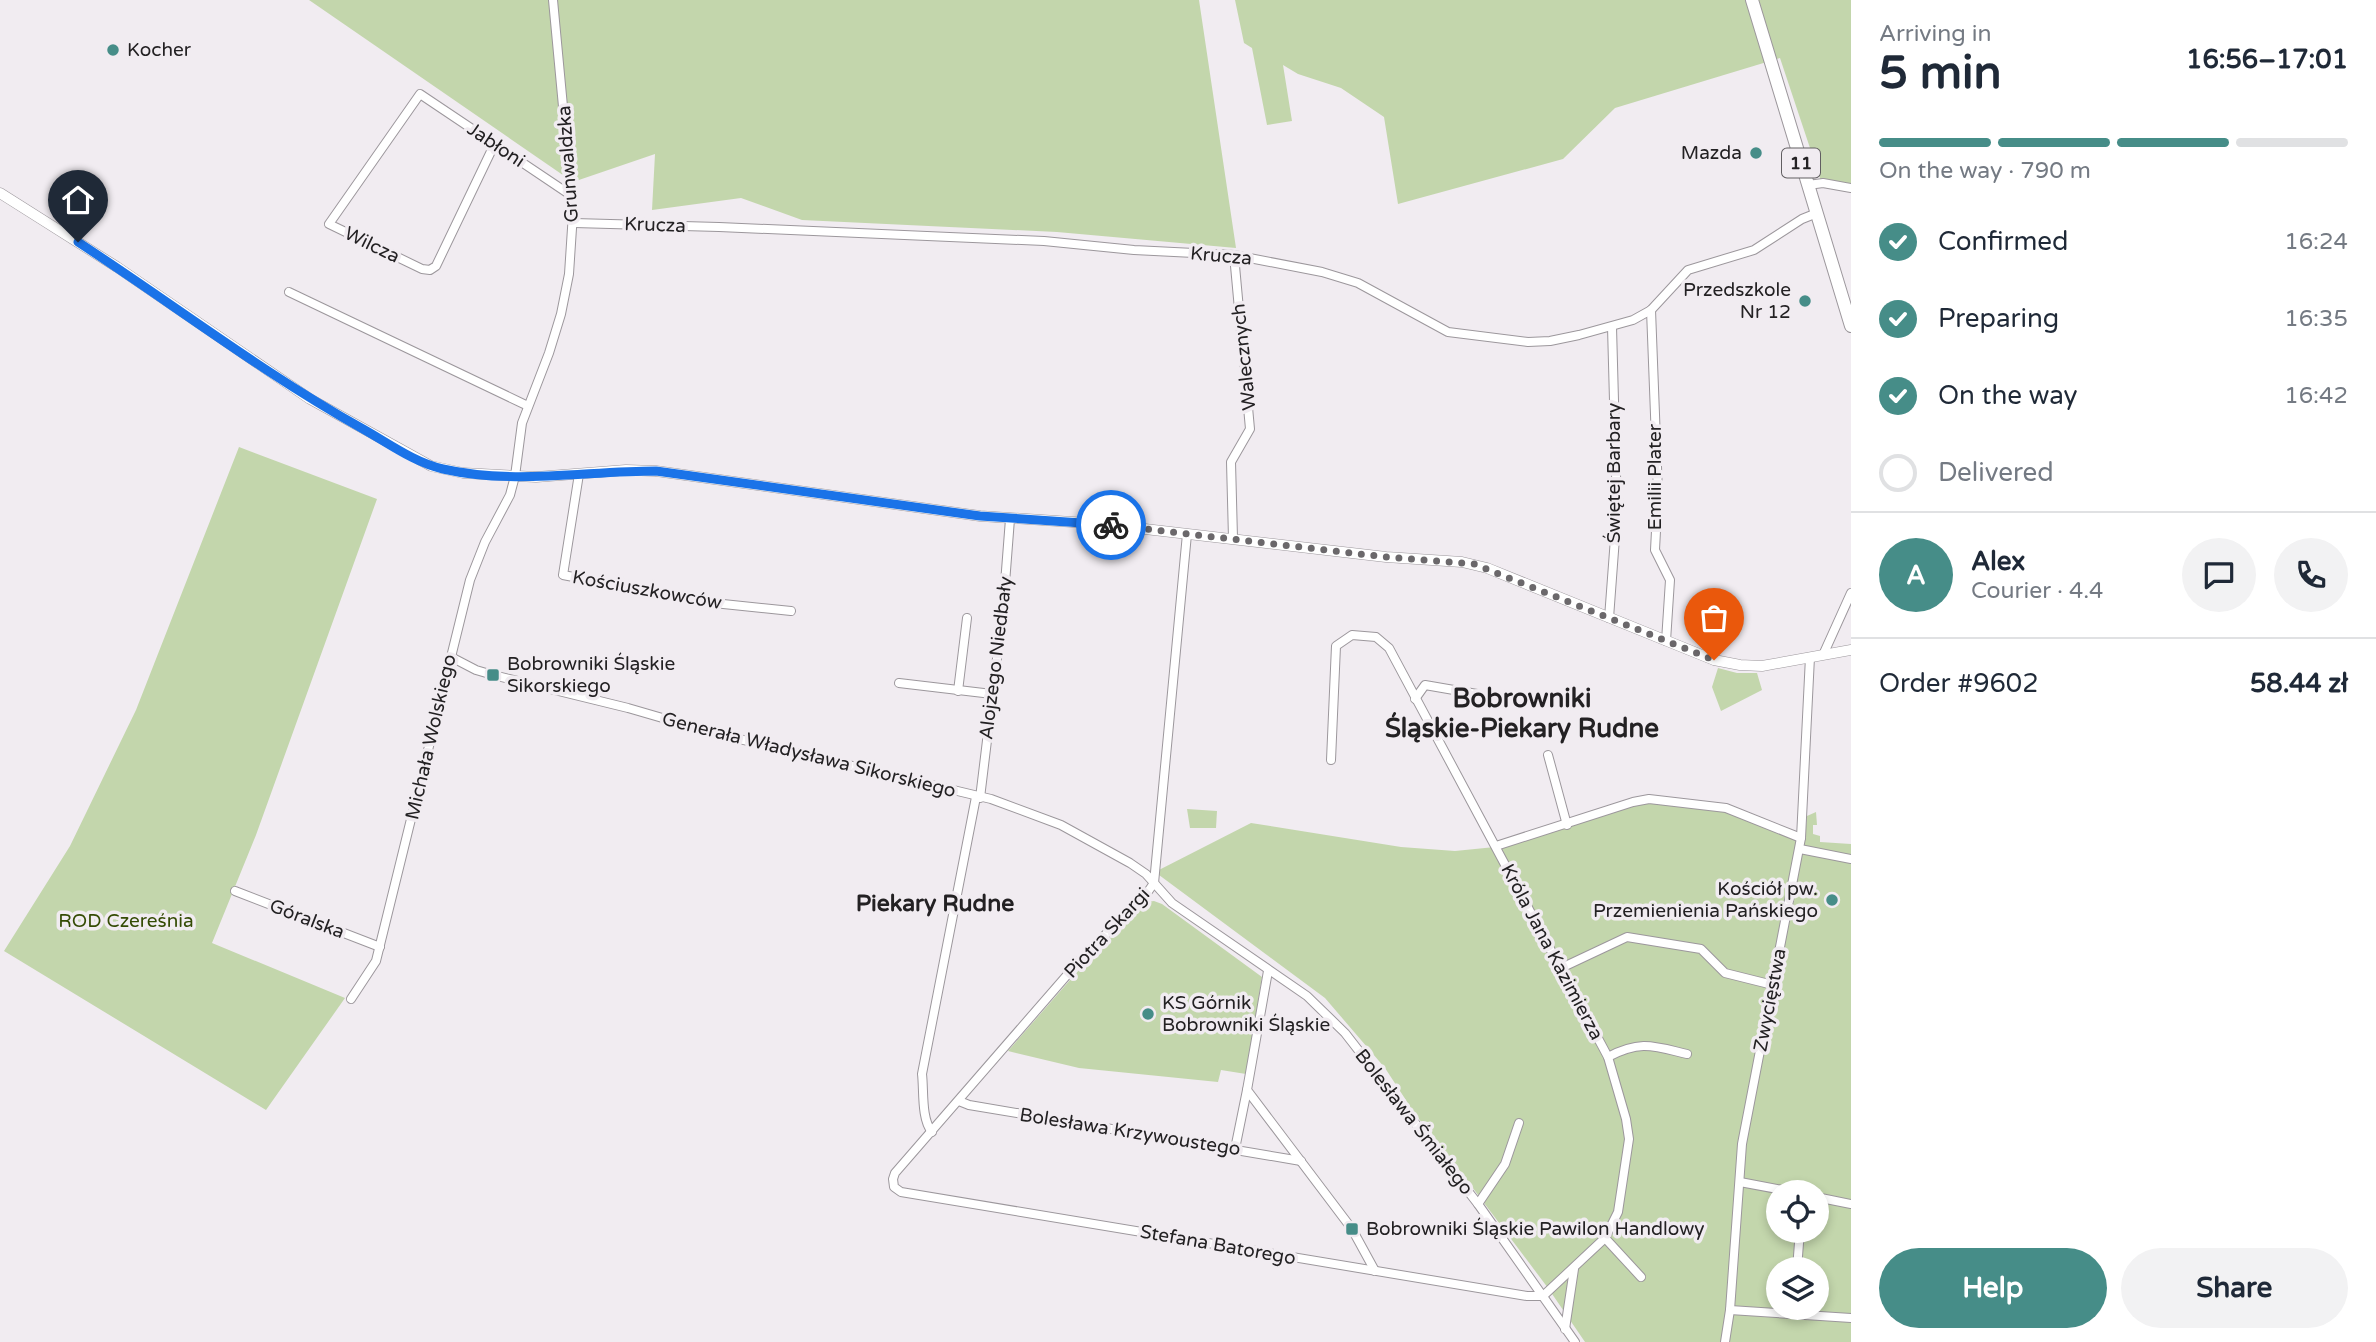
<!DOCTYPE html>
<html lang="en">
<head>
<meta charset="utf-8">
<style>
  body { margin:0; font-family:"Varela Round",sans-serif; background:#f2f2f3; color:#1f2937; height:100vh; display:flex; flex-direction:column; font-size:26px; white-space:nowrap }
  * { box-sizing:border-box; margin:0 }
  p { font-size:23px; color:#747a83 }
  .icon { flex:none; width:38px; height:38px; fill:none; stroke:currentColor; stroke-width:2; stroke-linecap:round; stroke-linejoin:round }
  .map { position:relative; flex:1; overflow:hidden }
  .sheet { display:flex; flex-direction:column; background:#fff; width:525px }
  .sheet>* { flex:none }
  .fabs { position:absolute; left:1766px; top:1180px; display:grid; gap:14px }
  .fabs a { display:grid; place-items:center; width:63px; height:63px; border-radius:50%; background:#fff; box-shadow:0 4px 10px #0003; font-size:35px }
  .pin { position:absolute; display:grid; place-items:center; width:60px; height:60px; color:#fff; margin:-72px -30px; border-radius:50% 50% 50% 0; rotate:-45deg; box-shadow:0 0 7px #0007 }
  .pin .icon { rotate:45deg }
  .courier { position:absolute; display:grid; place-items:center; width:70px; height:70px; margin:-35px; border:5px solid #1a73e8; border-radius:50%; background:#fff; color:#222; box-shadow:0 2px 9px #0007 }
  .headline em { font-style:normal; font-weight:700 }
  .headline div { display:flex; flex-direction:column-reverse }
  .headline { display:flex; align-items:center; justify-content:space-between; height:119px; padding:0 28px }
  h1 { font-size:46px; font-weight:700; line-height:52px }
  .bar { display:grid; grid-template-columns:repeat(4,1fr); gap:10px 7px; align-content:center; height:84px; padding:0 28px }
  .bar i { height:9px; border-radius:5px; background:#e0e1e3 }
  .bar .active { background:#468d88 }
  .bar p { grid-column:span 4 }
  .line { display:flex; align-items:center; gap:18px; padding:0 28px; border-top:2px solid #e0e1e3 }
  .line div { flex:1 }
  .round { display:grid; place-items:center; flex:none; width:74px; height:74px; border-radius:37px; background:#f2f2f3 }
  ol { padding:0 28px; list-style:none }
  li { display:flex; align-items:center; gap:21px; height:77px }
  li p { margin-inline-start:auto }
  li .icon { padding:7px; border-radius:50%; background:#468d88; color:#fff; stroke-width:4 }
  li:last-child { color:#747a83 }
  li i { width:38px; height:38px; border:4px solid #e0e1e3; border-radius:50% }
  .button { display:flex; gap:14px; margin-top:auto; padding:14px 28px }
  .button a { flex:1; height:80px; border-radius:42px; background:#468d88; color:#fff; font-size:28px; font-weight:700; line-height:80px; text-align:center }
  .button a+a { background:#f2f2f3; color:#1f2937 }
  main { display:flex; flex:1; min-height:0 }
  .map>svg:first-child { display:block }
</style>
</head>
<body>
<main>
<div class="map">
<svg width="1851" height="1342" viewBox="0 0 1851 1342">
  <rect width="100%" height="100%" fill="#f1ecf1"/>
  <g fill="#c3d6ac" fill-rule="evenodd">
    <path d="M 309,0 L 1199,0 L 1236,248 L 1057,232 L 802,220 L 741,198 L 652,210 L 655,154 L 573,182 Z"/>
    <path d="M 1235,0 L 1851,0 L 1851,189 L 1822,184 L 1780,58 L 1615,108 L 1563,159 L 1398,204 L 1384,117 L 1341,88 L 1298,74 L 1283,65 L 1292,121 L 1267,125 L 1252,48 L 1244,43 Z"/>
    <path d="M 239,447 L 377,499 L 256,835 L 212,943 L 345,998 L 266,1110 L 4,951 L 70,846 L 136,710 Z"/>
    <path d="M 1718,668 L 1737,673 L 1757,673 L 1762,690 L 1721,711 L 1712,687 Z"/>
    <path d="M 1649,802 L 1698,803 L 1805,837 L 1807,816 L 1816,812 L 1817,825 L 1813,825 L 1813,834 L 1820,836 L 1820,842 L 1851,844 L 1851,855 L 1843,854 L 1851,858 L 1851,1342 L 1585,1342 L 1548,1288 L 1454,1163 L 1415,1114 L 1385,1068 L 1325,998 L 1155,872 L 1251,823 L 1401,847 L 1455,851 L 1495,847 ZM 1778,1192 L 1816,1192 L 1816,1230 L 1778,1230 ZM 1778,1269 L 1816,1269 L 1816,1307 L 1778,1307 Z"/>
    <path d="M 1187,809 L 1217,811 L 1216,828 L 1190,828 Z"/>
    <path d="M 1154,901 L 1162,904 L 1262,977 L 1246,1074 L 1221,1070 L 1218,1082 L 1079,1068 L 1008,1051 L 1084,964 L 1146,902 Z"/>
  </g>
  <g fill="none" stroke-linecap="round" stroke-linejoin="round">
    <defs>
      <g id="minor">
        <path d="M 495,143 L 436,266 L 430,270 L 422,269 L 329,224 L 420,94 L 572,196"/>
        <path d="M 1808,185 L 1823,183 L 1851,188"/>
        <path d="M 574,223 L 719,227 L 1044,241 L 1134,250 L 1234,255 L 1322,272 L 1358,283 L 1448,332 L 1528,342 L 1550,341 L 1579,335 L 1633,320 L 1651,310 L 1688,270 L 1754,250 L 1802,219 L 1817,213"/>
        <path d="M 289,292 L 528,406"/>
        <path d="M 1651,310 L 1658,493 L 1655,550 L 1670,580 L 1666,641"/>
        <path d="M 579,474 L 563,575 L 704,602 L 791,611"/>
        <path d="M 1187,534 L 1154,883 L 1147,893 L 1081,959 L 895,1173 L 893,1179 L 894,1187 L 901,1192 L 1527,1296 L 1543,1296"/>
        <path d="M 1233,538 L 1231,462 L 1250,429 L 1234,255"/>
        <path d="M 1609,618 L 1617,511 L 1612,327"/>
        <path d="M 1823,655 L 1851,593"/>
        <path d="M 451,657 L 476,670 L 493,675 L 628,708 L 714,733 L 991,799 L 1061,825 L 1130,863 L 1146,874 L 1172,903 L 1307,996 L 1345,1033 L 1478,1204 L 1575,1342"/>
        <path d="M 899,683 L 992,694"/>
        <path d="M 958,691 L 967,618"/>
        <path d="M 1415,699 L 1425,685 L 1477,694"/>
        <path d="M 1548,755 L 1567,825"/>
        <path d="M 1331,760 L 1336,646 L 1352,635 L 1376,637 L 1389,648 L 1608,1057 L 1626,1119 L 1629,1139 L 1618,1212 L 1605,1238 L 1543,1296"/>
        <path d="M 980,798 L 1003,609 L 1010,519"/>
        <path d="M 1496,846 L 1633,802 L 1649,799 L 1726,808 L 1801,838"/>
        <path d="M 1800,849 L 1851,859"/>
        <path d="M 235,891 L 380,947"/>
        <path d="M 1559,969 L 1627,937 L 1701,949 L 1725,973 L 1773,985"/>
        <path d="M 1268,971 L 1247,1090 L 1352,1229 L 1375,1271"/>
        <path d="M 351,999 L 376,961 L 470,580 L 485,542 L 510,495 L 515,476 L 522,423 L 549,353 L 561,314 L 569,274 L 573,213 L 553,0"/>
        <path d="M 1608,1057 C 1641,1040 1653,1046 1687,1054"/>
        <path d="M 959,1101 L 969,1105 L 1301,1161"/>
        <path d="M 932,1132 C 921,1119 924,1090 922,1074 L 976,797"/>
        <path d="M 1235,1149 L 1247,1090"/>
        <path d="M 1740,1182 L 1793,1192"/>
        <path d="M 1816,1197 L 1851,1204"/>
        <path d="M 1478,1204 L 1505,1164 L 1519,1123"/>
        <path d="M 1605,1238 L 1641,1277"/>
        <path d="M 1797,1269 L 1800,1230"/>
        <path d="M 1730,1310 L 1851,1318"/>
        <path d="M 1565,1329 L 1574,1269"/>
        <path d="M 1725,1342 L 1730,1310 L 1742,1144 L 1801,838 L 1810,657"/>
      </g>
      <path id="tertiary" d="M 0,193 L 117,267 L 310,399 L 431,466 L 463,473 L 536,477 L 626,470 L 656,471 L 980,516 L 1102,524 L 1386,557 L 1462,562 L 1487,568 L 1714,660 L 1740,665 L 1762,666 L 1851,650"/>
      <path id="trunk" d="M 1752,0 L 1851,326"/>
    </defs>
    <use href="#minor" stroke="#9c979c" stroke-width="10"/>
    <use href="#tertiary" stroke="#9c979c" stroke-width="11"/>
    <use href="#trunk" stroke="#9c979c" stroke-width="14"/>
    <use href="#minor" stroke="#fff" stroke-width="8"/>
    <use href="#tertiary" stroke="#fff" stroke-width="10"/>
    <use href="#trunk" stroke="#fff" stroke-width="12"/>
  </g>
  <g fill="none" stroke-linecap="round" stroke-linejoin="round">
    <path stroke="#6b686b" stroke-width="7" stroke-dasharray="0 12.6" d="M 1111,525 L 1386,557 L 1474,564 L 1714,660"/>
    <path stroke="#1a73e8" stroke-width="9" d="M 78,242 C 173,304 263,373 363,429 C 388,443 415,463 443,469 C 513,485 586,471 656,471 L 980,516 L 1111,525"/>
  </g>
  <g fill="#468d88" stroke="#f1ecf1" stroke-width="2.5">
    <circle cx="113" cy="50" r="7"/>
    <circle cx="1756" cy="153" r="7"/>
    <circle cx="1805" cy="301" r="7"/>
    <rect x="486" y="668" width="14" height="14" rx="3.5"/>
    <circle cx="1832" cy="900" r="7"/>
    <circle cx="1148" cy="1014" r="7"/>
    <rect x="1345" y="1222" width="14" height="14" rx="3.5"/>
  </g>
  <g text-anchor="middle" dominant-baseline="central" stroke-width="7" stroke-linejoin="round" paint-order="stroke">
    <rect fill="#f1ecf1" stroke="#615e61" stroke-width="2" x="1782" y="148.5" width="38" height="29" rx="5"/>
    <g font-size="18" font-weight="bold" fill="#232123">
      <text x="1801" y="163">11</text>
    </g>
    <g font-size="19" fill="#232123" stroke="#f1ecf1" text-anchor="start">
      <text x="127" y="50">Kocher</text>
      <text x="1742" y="153" text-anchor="end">Mazda</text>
      <text x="1791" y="290" text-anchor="end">Przedszkole<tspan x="1791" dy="22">Nr 12</tspan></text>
      <text x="507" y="664">Bobrowniki Śląskie<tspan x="507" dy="22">Sikorskiego</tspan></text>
      <text x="1818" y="889" text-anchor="end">Kościół pw.<tspan x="1818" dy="22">Przemienienia Pańskiego</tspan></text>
      <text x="1162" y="1003">KS Górnik<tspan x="1162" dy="22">Bobrowniki Śląskie</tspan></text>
      <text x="1366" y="1229">Bobrowniki Śląskie Pawilon Handlowy</text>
    </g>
    <g font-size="19" fill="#232123" stroke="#f1ecf1">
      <text transform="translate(496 145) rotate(34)">Jabłoni</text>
      <text transform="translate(568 164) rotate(-94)">Grunwaldzka</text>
      <text transform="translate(655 225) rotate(2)">Krucza</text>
      <text transform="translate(372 245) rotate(26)">Wilcza</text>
      <text transform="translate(1221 256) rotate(5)">Krucza</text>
      <text transform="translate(1244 357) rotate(-96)">Walecznych</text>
      <text transform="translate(1614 473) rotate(-90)">Świętej Barbary</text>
      <text transform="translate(1655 477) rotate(-90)">Emilii Plater</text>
      <text transform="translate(647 590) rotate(10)">Kościuszkowców</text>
      <text transform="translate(996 658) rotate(-83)">Alojzego Niedbały</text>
      <text transform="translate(431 737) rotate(-77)">Michała Wolskiego</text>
      <text transform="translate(809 755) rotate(14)">Generała Władysława Sikorskiego</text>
      <text transform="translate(307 919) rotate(21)">Góralska</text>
      <text transform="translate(1107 933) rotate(-47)">Piotra Skargi</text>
      <text transform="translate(1552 952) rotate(62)">Króla Jana Kazimierza</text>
      <text transform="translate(1770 1000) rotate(-79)">Zwycięstwa</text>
      <text transform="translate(1414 1122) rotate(52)">Bolesława Śmiałego</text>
      <text transform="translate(1130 1132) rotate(9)">Bolesława Krzywoustego</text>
      <text transform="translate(1218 1245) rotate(10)">Stefana Batorego</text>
    </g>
    <g font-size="19" fill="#344b04" stroke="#f1ecf1">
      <text x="126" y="921">ROD Czereśnia</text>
    </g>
    <g font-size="23" font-weight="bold" fill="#232123" stroke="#f1ecf1">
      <text x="935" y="904">Piekary Rudne</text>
    </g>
    <g font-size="26" font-weight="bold" fill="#232123" stroke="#f1ecf1">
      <text x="1522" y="698">Bobrowniki<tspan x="1522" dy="30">Śląskie-Piekary Rudne</tspan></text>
    </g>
  </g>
</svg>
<div class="fabs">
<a><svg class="icon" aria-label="locate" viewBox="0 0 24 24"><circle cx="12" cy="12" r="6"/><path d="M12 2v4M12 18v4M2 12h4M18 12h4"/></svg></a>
<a><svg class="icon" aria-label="layers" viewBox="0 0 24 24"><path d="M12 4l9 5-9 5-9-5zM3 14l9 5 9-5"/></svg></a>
</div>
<div class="pin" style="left:1714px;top:660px;background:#ea580c"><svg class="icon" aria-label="bag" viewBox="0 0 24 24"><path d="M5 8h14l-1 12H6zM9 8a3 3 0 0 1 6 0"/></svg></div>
<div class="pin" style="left:78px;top:242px;background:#1f2937"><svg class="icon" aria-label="home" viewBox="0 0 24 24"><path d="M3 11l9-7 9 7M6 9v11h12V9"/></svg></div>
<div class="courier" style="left:1111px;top:525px"><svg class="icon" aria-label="bike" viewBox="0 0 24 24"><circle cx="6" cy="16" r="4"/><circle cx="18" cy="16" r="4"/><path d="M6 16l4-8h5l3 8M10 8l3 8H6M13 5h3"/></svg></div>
</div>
<section class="sheet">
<div class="headline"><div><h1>5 min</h1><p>Arriving in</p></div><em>16:56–17:01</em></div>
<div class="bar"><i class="active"></i><i class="active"></i><i class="active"></i><i></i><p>On the way · 790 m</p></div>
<ol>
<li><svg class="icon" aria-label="check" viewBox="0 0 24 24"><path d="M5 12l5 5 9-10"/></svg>Confirmed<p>16:24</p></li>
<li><svg class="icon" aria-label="check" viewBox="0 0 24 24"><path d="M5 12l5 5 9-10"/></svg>Preparing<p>16:35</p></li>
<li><svg class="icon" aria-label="check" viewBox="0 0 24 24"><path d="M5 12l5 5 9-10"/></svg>On the way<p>16:42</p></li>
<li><i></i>Delivered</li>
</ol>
<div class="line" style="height:126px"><b class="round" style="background:#468d88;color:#fff">A</b><div><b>Alex</b><p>Courier · 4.4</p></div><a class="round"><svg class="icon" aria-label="chat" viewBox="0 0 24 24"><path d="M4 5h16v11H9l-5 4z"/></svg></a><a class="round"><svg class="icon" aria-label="phone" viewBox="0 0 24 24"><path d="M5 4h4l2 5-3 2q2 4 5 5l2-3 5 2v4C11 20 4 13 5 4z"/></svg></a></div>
<div class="line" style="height:91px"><div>Order #9602</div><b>58.44 zł</b></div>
<div class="button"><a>Help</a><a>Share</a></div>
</section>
</main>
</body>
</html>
